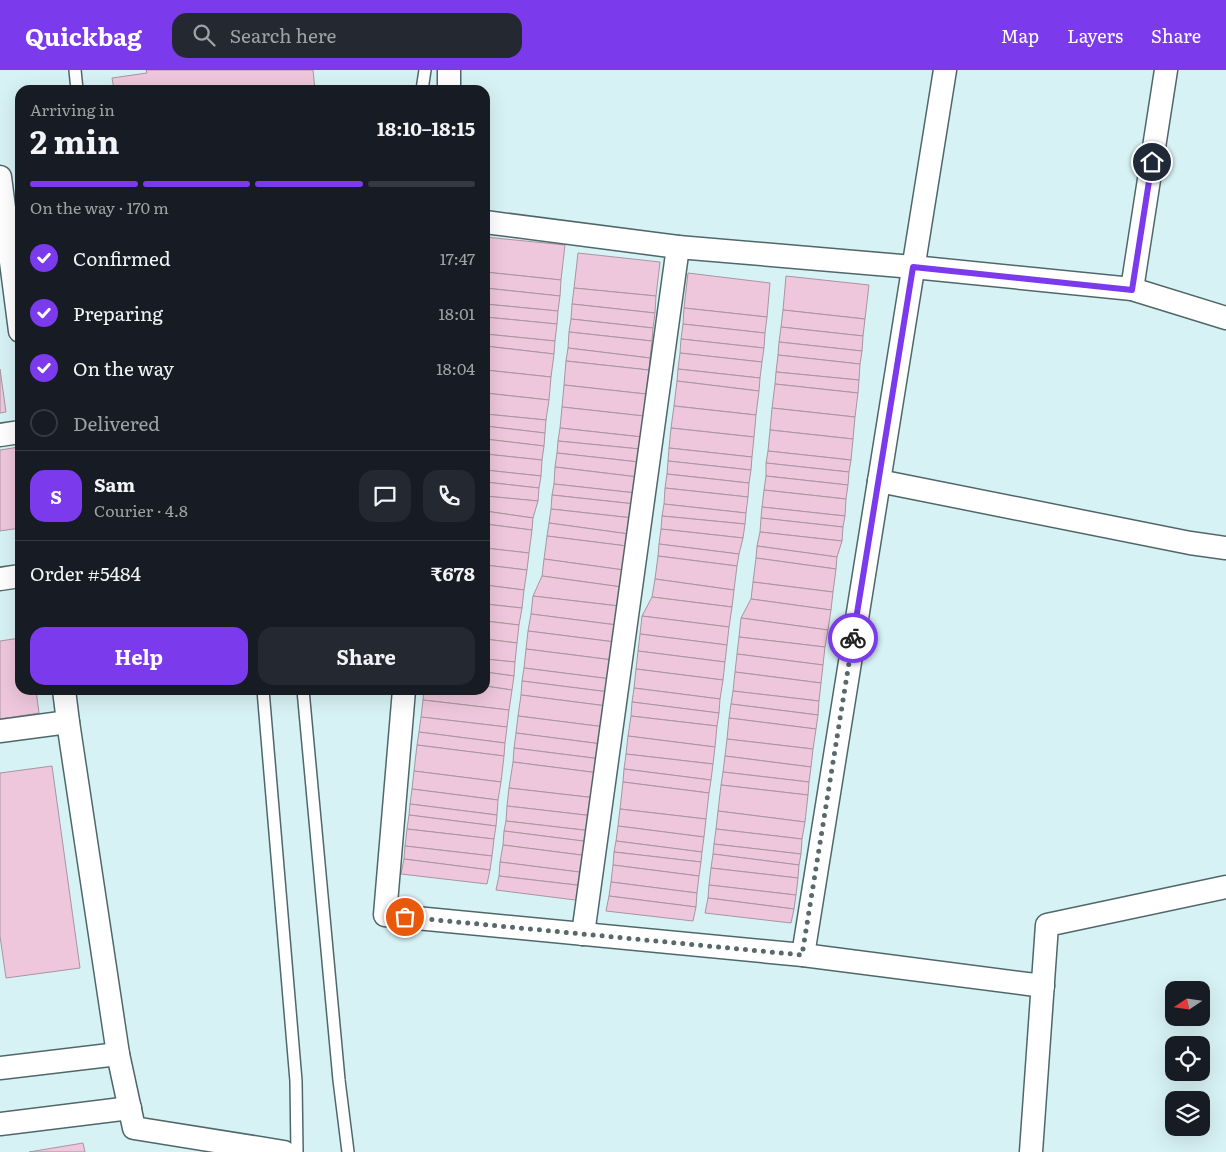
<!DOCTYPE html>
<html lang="en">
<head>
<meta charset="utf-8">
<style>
  body { margin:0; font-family:Literata,serif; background:#242831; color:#f1f3f6; height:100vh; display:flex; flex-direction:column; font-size:19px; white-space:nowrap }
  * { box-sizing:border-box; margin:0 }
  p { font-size:16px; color:#9ea1a6 }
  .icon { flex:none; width:28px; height:28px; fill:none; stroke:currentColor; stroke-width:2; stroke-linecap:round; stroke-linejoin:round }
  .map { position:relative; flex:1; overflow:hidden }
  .drawer { position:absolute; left:15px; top:15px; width:475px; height:610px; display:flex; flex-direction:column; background:#171b24; border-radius:15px; box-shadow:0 5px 20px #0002 }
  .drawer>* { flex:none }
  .needle { width:32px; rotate:257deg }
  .buttons { position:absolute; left:1165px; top:911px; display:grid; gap:10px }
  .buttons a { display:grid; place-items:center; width:45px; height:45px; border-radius:10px; background:#171b24; box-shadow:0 5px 20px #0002; font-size:25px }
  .pin { position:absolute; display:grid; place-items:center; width:42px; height:42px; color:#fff; margin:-21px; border:2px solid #fff; border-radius:50%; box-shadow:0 1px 5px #0007 }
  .courier { position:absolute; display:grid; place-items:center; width:50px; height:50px; margin:-25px; border:4px solid #7c3aed; border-radius:50%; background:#fff; color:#222; box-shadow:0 1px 6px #0007 }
  .overview em { font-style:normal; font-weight:700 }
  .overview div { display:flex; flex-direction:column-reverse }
  .overview { display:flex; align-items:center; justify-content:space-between; height:85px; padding:0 15px }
  h1 { font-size:32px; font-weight:700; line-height:38px }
  .bar { display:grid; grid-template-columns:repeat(4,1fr); gap:8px 5px; align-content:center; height:60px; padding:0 15px }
  .bar i { height:6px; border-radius:4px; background:#363941 }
  .bar .active { background:#7c3aed }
  .bar p { grid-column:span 4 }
  .line { display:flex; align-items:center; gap:12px; padding:0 15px; border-top:1px solid #363941 }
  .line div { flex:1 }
  .round { display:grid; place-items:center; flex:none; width:52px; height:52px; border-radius:15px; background:#242831 }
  ol { padding:0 15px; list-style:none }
  li { display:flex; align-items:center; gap:15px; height:55px }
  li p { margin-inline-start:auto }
  li .icon { padding:5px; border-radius:50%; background:#7c3aed; color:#fff; stroke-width:4 }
  li:last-child { color:#9ea1a6 }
  li i { width:28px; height:28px; border:2px solid #363941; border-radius:50% }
  .action { display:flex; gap:10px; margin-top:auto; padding:10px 15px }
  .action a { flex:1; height:58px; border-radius:15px; background:#7c3aed; color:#fff; font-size:20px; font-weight:700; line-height:58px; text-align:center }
  .action a+a { background:#242831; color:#f1f3f6 }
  header { display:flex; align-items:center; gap:30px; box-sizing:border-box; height:70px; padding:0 25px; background:#7c3aed; color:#fff }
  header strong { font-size:24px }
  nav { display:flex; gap:28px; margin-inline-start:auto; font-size:18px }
  .search { width:350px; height:45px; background:#242831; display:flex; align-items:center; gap:12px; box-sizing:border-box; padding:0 18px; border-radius:15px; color:#9ea1a6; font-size:19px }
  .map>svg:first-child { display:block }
</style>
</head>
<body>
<header>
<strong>Quickbag</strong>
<div class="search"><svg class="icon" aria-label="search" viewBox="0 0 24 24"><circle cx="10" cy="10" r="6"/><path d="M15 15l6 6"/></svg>Search here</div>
<nav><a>Map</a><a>Layers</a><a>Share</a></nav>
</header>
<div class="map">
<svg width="1226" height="1082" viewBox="0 0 1226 1082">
  <rect width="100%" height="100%" fill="#d7f2f5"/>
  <g fill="#eec7dc" stroke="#a9959f">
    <path d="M 146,0 L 313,0 L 315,20 L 114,20 L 112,8 L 147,3 Z"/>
    <path d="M 485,167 L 565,175 L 561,210 L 485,202 Z"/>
    <path d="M 578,183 L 660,192 L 656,226 L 574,218 Z"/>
    <path d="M 485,202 L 561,210 L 560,226 L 485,218 Z"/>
    <path d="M 688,203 L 770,213 L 767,247 L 684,238 Z"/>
    <path d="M 786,206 L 869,215 L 865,249 L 783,240 Z"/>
    <path d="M 485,218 L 560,226 L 558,241 L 485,234 Z"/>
    <path d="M 574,218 L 656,226 L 655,243 L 572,234 Z"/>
    <path d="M 485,234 L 558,241 L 557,254 L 485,247 Z"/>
    <path d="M 572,234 L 655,243 L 653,258 L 571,249 Z"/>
    <path d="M 684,238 L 767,247 L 765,263 L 683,254 Z"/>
    <path d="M 783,240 L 865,249 L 863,266 L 781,257 Z"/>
    <path d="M 485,247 L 557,254 L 555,271 L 485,264 Z"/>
    <path d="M 571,249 L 653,258 L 652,271 L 569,262 Z"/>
    <path d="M 683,254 L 765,263 L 764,278 L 681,269 Z"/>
    <path d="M 781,257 L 863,266 L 862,281 L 779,272 Z"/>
    <path d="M 569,262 L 652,271 L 650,288 L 568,278 Z"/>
    <path d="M 485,264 L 555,271 L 554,284 L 485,276 Z"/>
    <path d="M 681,269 L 764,278 L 762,292 L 680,283 Z"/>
    <path d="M 779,272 L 862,281 L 860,294 L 778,285 Z"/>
    <path d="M 485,276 L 554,284 L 551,307 L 485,300 Z"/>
    <path d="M 568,278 L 650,288 L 649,300 L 566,291 Z"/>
    <path d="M 680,283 L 762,292 L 760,308 L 678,299 Z"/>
    <path d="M 778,285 L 860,294 L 859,310 L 776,302 Z"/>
    <path d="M 566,291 L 649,300 L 646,324 L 564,315 Z"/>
    <path d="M 0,299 L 6,342 L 0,343 Z"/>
    <path d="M 678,299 L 760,308 L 759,321 L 677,311 Z"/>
    <path d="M 485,300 L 551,307 L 549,330 L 485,323 Z"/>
    <path d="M 776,302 L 859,310 L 858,323 L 775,314 Z"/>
    <path d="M 677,311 L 759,321 L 756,345 L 674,336 Z"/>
    <path d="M 775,314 L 858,323 L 855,347 L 772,338 Z"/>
    <path d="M 564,315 L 646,324 L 644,346 L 562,337 Z"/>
    <path d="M 485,323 L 549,330 L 546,350 L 485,344 Z"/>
    <path d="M 674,336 L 756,345 L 754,367 L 671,358 Z"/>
    <path d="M 562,337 L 644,346 L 642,367 L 560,358 Z"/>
    <path d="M 772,338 L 855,347 L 853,369 L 770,360 Z"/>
    <path d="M 485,344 L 546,350 L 545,363 L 485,356 Z"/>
    <path d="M 485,356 L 545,363 L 544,376 L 485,369 Z"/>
    <path d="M 560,358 L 642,367 L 640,379 L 558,371 Z"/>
    <path d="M 671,358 L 754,367 L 752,387 L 669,378 Z"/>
    <path d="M 770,360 L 853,369 L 851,390 L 768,381 Z"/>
    <path d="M 485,369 L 544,376 L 542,390 L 485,384 Z"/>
    <path d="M 558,371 L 640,379 L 639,392 L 557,383 Z"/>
    <path d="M 19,377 L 20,388 L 20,458 L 0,461 L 0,380 Z"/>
    <path d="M 669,378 L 752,387 L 751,400 L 668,391 Z"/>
    <path d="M 768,381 L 851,390 L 849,402 L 766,393 Z"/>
    <path d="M 557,383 L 639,392 L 638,407 L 555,397 Z"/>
    <path d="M 485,384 L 542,390 L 541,406 L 485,400 Z"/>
    <path d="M 668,391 L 751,400 L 749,413 L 667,404 Z"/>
    <path d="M 766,393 L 849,402 L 848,415 L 766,406 Z"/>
    <path d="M 555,397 L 638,407 L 636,423 L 554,414 Z"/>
    <path d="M 485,400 L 541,406 L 539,418 L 485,412 Z"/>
    <path d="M 667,404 L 749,413 L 748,427 L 665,418 Z"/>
    <path d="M 766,406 L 848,415 L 846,429 L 764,420 Z"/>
    <path d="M 485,412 L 539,418 L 538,431 L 485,426 Z"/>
    <path d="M 554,414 L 636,423 L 635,434 L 552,425 Z"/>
    <path d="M 665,418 L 748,427 L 746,443 L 664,434 Z"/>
    <path d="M 764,420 L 846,429 L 845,446 L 762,437 Z"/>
    <path d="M 552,425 L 635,434 L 633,448 L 551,439 Z"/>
    <path d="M 485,426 L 538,431 L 533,448 L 485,441 Z"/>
    <path d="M 664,434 L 746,443 L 745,454 L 662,446 Z"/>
    <path d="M 762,437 L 845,446 L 843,457 L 761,448 Z"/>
    <path d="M 551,439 L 633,448 L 629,464 L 549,453 Z"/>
    <path d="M 485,441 L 533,448 L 532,460 L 485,454 Z"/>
    <path d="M 662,446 L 745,454 L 743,468 L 661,459 Z"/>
    <path d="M 761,448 L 843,457 L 842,471 L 760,462 Z"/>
    <path d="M 549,453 L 629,464 L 627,476 L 547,466 Z"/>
    <path d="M 485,454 L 532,460 L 529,483 L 485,478 Z"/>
    <path d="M 661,459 L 743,468 L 739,484 L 659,474 Z"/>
    <path d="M 760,462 L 842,471 L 837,487 L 757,476 Z"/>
    <path d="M 547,466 L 627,476 L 624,500 L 544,489 Z"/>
    <path d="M 659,474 L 739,484 L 737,496 L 658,486 Z"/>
    <path d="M 757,476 L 837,487 L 836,499 L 756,488 Z"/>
    <path d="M 485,478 L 529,483 L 527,500 L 485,495 Z"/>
    <path d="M 658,486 L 737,496 L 734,520 L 655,509 Z"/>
    <path d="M 756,488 L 836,499 L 833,522 L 753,512 Z"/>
    <path d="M 544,489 L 624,500 L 622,517 L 542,506 Z"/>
    <path d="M 485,495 L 527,500 L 524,520 L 485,515 Z"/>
    <path d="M 542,506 L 622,517 L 619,536 L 533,526 Z"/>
    <path d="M 655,509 L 734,520 L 732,537 L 652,527 Z"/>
    <path d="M 753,512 L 833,522 L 831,540 L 751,529 Z"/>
    <path d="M 485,515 L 524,520 L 522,538 L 485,534 Z"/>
    <path d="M 533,526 L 619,536 L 617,555 L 531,544 Z"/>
    <path d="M 652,527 L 732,537 L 729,557 L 642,546 Z"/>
    <path d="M 751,529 L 831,540 L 828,560 L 741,548 Z"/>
    <path d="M 485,534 L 522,538 L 519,555 L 485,551 Z"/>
    <path d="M 531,544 L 617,555 L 615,572 L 528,561 Z"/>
    <path d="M 642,546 L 729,557 L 727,575 L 640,564 Z"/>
    <path d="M 741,548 L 828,560 L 825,577 L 739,567 Z"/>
    <path d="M 485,551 L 519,555 L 517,573 L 485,569 Z"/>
    <path d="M 528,561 L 615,572 L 613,590 L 526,579 Z"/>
    <path d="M 640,564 L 727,575 L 725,592 L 638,581 Z"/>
    <path d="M 739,567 L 825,577 L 823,595 L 737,584 Z"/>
    <path d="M 20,568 L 20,620 L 36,620 L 39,643 L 0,649 L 0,571 Z"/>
    <path d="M 485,569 L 517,573 L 515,592 L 485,589 Z"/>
    <path d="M 526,579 L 613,590 L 611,609 L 524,598 Z"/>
    <path d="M 638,581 L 725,592 L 723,610 L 636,599 Z"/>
    <path d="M 737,584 L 823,595 L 821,613 L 735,602 Z"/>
    <path d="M 485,589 L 515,592 L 514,606 L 485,602 Z"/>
    <path d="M 524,598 L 611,609 L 609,622 L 522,611 Z"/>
    <path d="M 636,599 L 723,610 L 720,629 L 634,618 Z"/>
    <path d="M 485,602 L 514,606 L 512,620 L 485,616 Z"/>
    <path d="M 735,602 L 821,613 L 819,631 L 733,621 Z"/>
    <path d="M 522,611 L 609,622 L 607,636 L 521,625 Z"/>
    <path d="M 485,616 L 512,620 L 509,640 L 423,630 L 424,620 L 485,620 Z"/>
    <path d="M 634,618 L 720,629 L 719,643 L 632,632 Z"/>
    <path d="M 733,621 L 819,631 L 818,645 L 731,634 Z"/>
    <path d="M 521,625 L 607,636 L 605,657 L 518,646 Z"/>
    <path d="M 423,630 L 509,640 L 507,657 L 421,647 Z"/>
    <path d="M 632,632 L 719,643 L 717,656 L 631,646 Z"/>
    <path d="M 731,634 L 818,645 L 816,659 L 729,648 Z"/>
    <path d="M 518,646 L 605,657 L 602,674 L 516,663 Z"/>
    <path d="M 631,646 L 717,656 L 715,677 L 628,666 Z"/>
    <path d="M 421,647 L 507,657 L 505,673 L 419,662 Z"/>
    <path d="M 729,648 L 816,659 L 813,679 L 727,669 Z"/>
    <path d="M 419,662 L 505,673 L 504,686 L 417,675 Z"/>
    <path d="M 516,663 L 602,674 L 601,689 L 514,678 Z"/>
    <path d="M 628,666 L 715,677 L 713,694 L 626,684 Z"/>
    <path d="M 727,669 L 813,679 L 811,697 L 725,686 Z"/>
    <path d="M 417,675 L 504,686 L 501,712 L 414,701 Z"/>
    <path d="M 514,678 L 601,689 L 599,703 L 513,692 Z"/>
    <path d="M 626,684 L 713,694 L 711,710 L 624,699 Z"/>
    <path d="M 725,686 L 811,697 L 809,712 L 723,702 Z"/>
    <path d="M 513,692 L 599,703 L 596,728 L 509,718 Z"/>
    <path d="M 52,696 L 80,898 L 6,908 L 0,866 L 0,703 Z"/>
    <path d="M 624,699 L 711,710 L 709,723 L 623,712 Z"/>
    <path d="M 414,701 L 501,712 L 498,730 L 412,719 Z"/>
    <path d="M 723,702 L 809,712 L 808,725 L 721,715 Z"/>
    <path d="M 623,712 L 709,723 L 706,749 L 620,739 Z"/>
    <path d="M 721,715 L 808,725 L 805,752 L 718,741 Z"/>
    <path d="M 509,718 L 596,728 L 594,746 L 507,736 Z"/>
    <path d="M 412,719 L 498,730 L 497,745 L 410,734 Z"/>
    <path d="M 410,734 L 497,745 L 496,756 L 409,745 Z"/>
    <path d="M 507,736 L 594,746 L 592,761 L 506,751 Z"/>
    <path d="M 620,739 L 706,749 L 704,767 L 618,756 Z"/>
    <path d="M 718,741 L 805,752 L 802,769 L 716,759 Z"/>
    <path d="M 409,745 L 496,756 L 494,769 L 407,759 Z"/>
    <path d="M 506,751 L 592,761 L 591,772 L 504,761 Z"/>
    <path d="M 618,756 L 704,767 L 702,782 L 616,771 Z"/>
    <path d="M 407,759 L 494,769 L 492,786 L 405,776 Z"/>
    <path d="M 716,759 L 802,769 L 801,784 L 714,774 Z"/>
    <path d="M 504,761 L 591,772 L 589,786 L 503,775 Z"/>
    <path d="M 616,771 L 702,782 L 701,792 L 614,782 Z"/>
    <path d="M 714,774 L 801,784 L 799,795 L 713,784 Z"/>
    <path d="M 503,775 L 589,786 L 587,803 L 500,792 Z"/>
    <path d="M 405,776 L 492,786 L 490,800 L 404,789 Z"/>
    <path d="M 614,782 L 701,792 L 699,806 L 613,795 Z"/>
    <path d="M 713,784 L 799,795 L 798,808 L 711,798 Z"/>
    <path d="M 404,789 L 490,800 L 487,814 L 401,804 Z"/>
    <path d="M 500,792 L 587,803 L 585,816 L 499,806 Z"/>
    <path d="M 613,795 L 699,806 L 697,823 L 611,812 Z"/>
    <path d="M 711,798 L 798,808 L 796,825 L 709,815 Z"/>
    <path d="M 499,806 L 585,816 L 583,831 L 496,820 Z"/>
    <path d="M 611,812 L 697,823 L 696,837 L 609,826 Z"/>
    <path d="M 709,815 L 796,825 L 794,839 L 708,828 Z"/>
    <path d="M 609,826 L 696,837 L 693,851 L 606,841 Z"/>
    <path d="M 708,828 L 794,839 L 791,853 L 705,843 Z"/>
    <path d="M 83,1073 L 85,1082 L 29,1082 Z"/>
  </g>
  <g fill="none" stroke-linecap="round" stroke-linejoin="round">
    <defs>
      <g id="lane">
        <path d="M 75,0 L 77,20"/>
        <path d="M 422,20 L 425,0"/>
        <path d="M 263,620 L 296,1011 L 297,1082"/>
        <path d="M 303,620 L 339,1010 L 348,1082"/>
      </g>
      <g id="street">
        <path d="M 449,20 L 449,0"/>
        <path d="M 0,107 L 20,261"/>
        <path d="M 485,152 L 678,177 L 913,197 L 1132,219 L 1226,248"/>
        <path d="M 1132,219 L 1166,0"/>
        <path d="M 0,365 L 20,362"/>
        <path d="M 879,411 L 1190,473 L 1226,478"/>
        <path d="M 0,509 L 20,506"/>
        <path d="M 64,620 L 68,652"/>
        <path d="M 404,620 L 385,845 L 803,885 L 1043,916"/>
        <path d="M 0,661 L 68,652 L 118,984 L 134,1058 L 284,1082"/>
        <path d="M 583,864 L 678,177"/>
        <path d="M 803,885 L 945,0"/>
        <path d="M 0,998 L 118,984"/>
        <path d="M 0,1054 L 130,1038"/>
        <path d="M 1031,1082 L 1047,855 L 1226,817"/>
      </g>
    </defs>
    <use href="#lane" stroke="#50676a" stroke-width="14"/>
    <use href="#street" stroke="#50676a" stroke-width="25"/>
    <use href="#lane" stroke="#fff" stroke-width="11"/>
    <use href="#street" stroke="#fff" stroke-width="22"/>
  </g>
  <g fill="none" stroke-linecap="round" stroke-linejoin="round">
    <path stroke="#59696b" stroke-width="5" stroke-dasharray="0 9" d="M 405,847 L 802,885 L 853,568"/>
    <path stroke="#7c3aed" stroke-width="6" d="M 853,568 L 913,197 L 1132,220 L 1152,92"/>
  </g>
</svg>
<div class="buttons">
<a><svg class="needle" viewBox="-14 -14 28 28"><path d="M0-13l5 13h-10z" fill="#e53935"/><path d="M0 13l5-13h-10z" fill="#9ea1a6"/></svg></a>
<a><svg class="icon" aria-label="locate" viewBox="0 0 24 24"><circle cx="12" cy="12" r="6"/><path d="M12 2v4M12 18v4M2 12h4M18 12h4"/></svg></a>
<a><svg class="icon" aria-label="layers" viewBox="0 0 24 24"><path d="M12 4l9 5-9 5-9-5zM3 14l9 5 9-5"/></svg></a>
</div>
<div class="pin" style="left:405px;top:847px;background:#ea580c"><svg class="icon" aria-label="bag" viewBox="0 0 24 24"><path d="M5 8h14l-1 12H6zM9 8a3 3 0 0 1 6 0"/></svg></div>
<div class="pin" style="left:1152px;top:92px;background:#1f2937"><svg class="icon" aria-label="home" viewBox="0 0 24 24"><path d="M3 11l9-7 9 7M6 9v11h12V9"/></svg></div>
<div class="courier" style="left:853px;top:568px"><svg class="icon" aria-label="bike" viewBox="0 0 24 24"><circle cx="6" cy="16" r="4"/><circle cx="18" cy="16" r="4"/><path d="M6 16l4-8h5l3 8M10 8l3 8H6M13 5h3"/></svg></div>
<section class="drawer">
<div class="overview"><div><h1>2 min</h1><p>Arriving in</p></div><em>18:10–18:15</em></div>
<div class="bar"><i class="active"></i><i class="active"></i><i class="active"></i><i></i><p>On the way · 170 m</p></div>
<ol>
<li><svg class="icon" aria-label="check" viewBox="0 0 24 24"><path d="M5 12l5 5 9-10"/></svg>Confirmed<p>17:47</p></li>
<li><svg class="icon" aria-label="check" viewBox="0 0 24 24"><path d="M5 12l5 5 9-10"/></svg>Preparing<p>18:01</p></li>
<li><svg class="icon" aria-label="check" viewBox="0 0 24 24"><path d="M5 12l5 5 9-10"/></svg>On the way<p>18:04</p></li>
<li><i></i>Delivered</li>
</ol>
<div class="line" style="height:90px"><b class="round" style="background:#7c3aed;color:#fff">S</b><div><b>Sam</b><p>Courier · 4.8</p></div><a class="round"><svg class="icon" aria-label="chat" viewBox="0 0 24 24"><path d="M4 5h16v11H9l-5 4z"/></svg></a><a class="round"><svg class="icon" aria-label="phone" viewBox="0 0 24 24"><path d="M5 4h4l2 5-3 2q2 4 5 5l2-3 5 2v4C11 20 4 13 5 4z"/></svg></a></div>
<div class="line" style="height:65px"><div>Order #5484</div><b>₹678</b></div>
<div class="action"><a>Help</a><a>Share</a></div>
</section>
</div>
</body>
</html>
